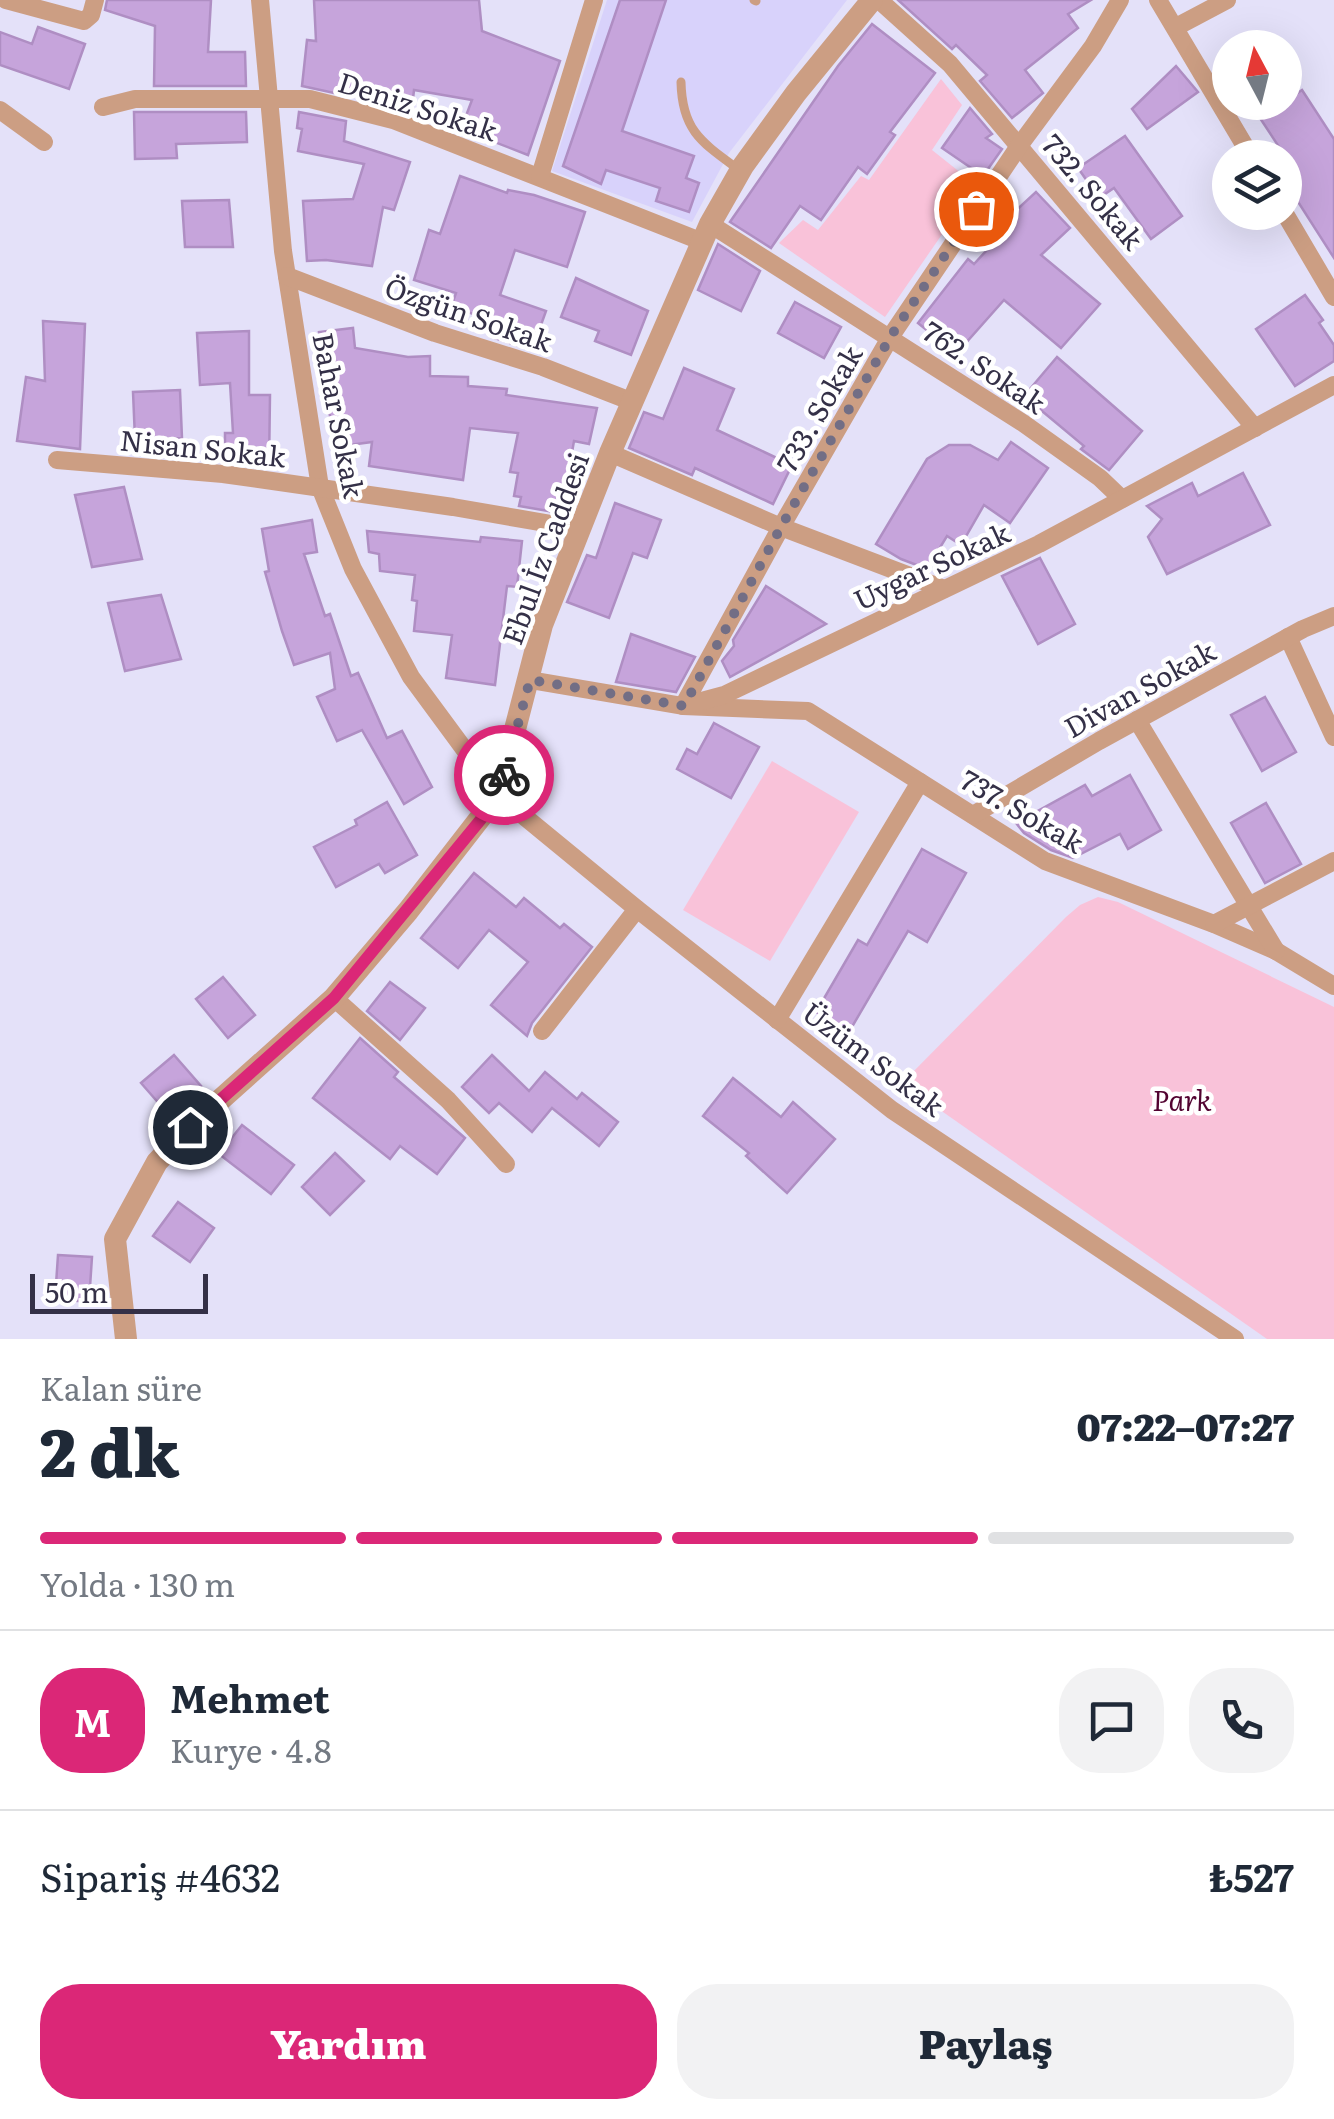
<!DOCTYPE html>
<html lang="tr">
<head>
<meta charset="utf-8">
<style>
  body { margin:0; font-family:Literata,serif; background:#f2f2f3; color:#1f2937; height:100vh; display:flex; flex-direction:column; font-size:38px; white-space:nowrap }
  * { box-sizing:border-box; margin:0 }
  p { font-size:32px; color:#747a83 }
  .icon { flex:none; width:55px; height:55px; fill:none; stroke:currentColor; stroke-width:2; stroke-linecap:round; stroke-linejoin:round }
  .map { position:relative; height:1339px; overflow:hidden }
  .side { display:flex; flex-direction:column; background:#fff; flex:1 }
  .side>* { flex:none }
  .needle { width:65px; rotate:353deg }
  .tools { position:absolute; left:1212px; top:30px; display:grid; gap:20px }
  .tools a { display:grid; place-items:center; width:90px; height:90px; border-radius:50%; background:#fff; box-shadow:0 10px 40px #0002; font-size:50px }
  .scale { position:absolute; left:30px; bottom:25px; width:178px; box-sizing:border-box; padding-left:10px; border:5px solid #343047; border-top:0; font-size:28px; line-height:35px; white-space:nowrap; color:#343047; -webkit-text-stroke:8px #fff; paint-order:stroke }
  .pin { position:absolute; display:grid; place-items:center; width:85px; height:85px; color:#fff; margin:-42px; border:5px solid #fff; border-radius:50%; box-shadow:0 2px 10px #0007 }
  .courier { position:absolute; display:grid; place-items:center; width:100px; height:100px; margin:-50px; border:8px solid #db2777; border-radius:50%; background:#fff; color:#222; box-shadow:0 2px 12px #0007 }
  .headline em { font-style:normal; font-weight:800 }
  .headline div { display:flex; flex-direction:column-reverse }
  .headline { display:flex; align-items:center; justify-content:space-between; height:170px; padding:0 40px }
  h1 { font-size:65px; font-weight:800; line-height:75px }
  .bar { display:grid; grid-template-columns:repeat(4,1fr); gap:15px 10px; align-content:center; height:120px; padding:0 40px }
  .bar i { height:12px; border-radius:8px; background:#e0e1e3 }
  .bar .on { background:#db2777 }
  .bar p { grid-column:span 4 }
  .line { display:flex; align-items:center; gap:25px; padding:0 40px; border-top:2px solid #e0e1e3 }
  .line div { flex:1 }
  .round { display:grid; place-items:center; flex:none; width:105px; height:105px; border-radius:40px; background:#f2f2f3 }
  .primary-button { display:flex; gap:20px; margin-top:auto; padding:20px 40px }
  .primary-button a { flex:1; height:115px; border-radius:40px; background:#db2777; color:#fff; font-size:40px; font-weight:800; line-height:115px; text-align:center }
  .primary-button a+a { background:#f2f2f3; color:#1f2937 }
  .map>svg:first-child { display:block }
</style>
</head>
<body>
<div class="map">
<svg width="1334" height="1339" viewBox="0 0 1334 1339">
  <rect width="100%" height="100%" fill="#e4e1f9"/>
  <path fill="#d8d2fb" d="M 607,0 L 847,0 L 729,153 L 692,222 L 552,171 Z"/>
  <g fill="#f9c2d9">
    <path d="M 941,79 L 962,105 L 932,150 L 976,185 L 885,317 L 779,243 L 803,220 L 818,230 L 861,176 L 869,180 Z"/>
    <path d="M 772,761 L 859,812 L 770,961 L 683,910 Z"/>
    <path d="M 1098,897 L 1118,902 L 1334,1007 L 1334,1339 L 1267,1339 L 913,1091 L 908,1084 L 909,1076 L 1066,917 L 1080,905 Z"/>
  </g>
  <g fill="#c6a4db" stroke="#af8ec3" stroke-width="2.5">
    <path d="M 107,0 L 211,0 L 208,52 L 245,52 L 246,86 L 154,86 L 155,26 L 105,10 Z"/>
    <path d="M 314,0 L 479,0 L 482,31 L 560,61 L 528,155 L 461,129 L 472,100 L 414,90 L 413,99 L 348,96 L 302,86 L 307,40 L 316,41 Z"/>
    <path d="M 620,0 L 666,0 L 622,131 L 694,156 L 686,178 L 699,183 L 689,212 L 656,201 L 660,188 L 606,170 L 601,184 L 563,166 Z"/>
    <path d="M 898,0 L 1091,0 L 1068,14 L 1078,28 L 1025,70 L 1043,93 L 1012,118 L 980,81 L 987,75 L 956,45 L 952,49 Z"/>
    <path d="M 872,24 L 935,73 L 890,132 L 895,135 L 867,174 L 858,167 L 821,220 L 800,206 L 771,248 L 730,222 L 838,66 Z"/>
    <path d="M 38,27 L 85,44 L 69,89 L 0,65 L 0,32 L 32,44 Z"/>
    <path d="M 1176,66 L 1198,92 L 1147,129 L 1132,109 Z"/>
    <path d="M 1302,90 L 1334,139 L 1334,258 L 1295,197 L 1292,199 L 1285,187 L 1285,156 L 1260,118 Z"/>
    <path d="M 970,108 L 992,134 L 986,138 L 1002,149 L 983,176 L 942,148 Z"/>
    <path d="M 134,112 L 246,112 L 247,142 L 176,144 L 177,158 L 135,159 Z"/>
    <path d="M 299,112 L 346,121 L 344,141 L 410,162 L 394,210 L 383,207 L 372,266 L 326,260 L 307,261 L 303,201 L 353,199 L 364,164 L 298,151 L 302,129 L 297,128 Z"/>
    <path d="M 1125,136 L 1182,216 L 1151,239 L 1114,188 L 1099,198 L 1078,168 Z"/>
    <path d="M 460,176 L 507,193 L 508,190 L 534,195 L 585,212 L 567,267 L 515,250 L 500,295 L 546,311 L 532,350 L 491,337 L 496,321 L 451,307 L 456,293 L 414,280 L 429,230 L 440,234 Z"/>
    <path d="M 1036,192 L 1070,228 L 1041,255 L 1100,304 L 1061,348 L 1004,300 L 956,354 L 918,323 L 968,259 L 974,264 L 1013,222 L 1009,217 Z"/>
    <path d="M 229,200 L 233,247 L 185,247 L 182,201 Z"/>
    <path d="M 718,244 L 760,271 L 741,311 L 698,290 Z"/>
    <path d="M 576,278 L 648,311 L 631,355 L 595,341 L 599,331 L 561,317 Z"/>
    <path d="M 1305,295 L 1323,320 L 1319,323 L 1334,345 L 1334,361 L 1295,386 L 1256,329 Z"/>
    <path d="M 795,302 L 841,327 L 824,358 L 778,333 Z"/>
    <path d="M 43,321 L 85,324 L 80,449 L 17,441 L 26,377 L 45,381 Z"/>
    <path d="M 353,328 L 355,348 L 408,357 L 430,356 L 430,376 L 468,377 L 468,386 L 507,389 L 506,395 L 597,408 L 589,444 L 574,441 L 566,486 L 571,488 L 566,514 L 519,506 L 521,497 L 514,496 L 518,473 L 510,472 L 518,433 L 470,428 L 463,480 L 369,466 L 372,442 L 334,447 L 319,332 Z"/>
    <path d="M 249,331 L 249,395 L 270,395 L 269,468 L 225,462 L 225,433 L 233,433 L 230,383 L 200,385 L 197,333 Z"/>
    <path d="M 1057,357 L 1142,431 L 1109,470 L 1081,449 L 1084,446 L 1024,396 Z"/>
    <path d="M 684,368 L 734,389 L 717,430 L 792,465 L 773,504 L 695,468 L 692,475 L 629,448 L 644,412 L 663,419 Z"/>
    <path d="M 180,390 L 182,438 L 135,439 L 133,392 Z"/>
    <path d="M 1011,442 L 1048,468 L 1010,523 L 984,505 L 961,545 L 947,536 L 927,569 L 901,559 L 876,544 L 927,459 L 949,445 L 970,445 L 998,460 Z"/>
    <path d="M 1243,473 L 1270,525 L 1167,574 L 1148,537 L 1162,519 L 1147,506 L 1192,483 L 1198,496 Z"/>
    <path d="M 124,487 L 142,559 L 92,567 L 75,495 Z"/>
    <path d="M 615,503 L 661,520 L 647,558 L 633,553 L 609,618 L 567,602 L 587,555 L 596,558 Z"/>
    <path d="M 312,520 L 317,552 L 304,554 L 325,616 L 330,614 L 351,676 L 358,673 L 387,738 L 402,731 L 432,787 L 404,804 L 362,730 L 337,741 L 317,697 L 335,689 L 330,653 L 294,665 L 282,631 L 265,572 L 269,571 L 262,529 Z"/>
    <path d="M 367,531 L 480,542 L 481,537 L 522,541 L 517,587 L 507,586 L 495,685 L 446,678 L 452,635 L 414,631 L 417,601 L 412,600 L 415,575 L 380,571 L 379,554 L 369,552 Z"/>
    <path d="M 1040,558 L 1075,624 L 1038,644 L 1002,576 Z"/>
    <path d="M 766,586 L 826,624 L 730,677 L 722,661 L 734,646 L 733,640 Z"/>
    <path d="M 161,595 L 181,659 L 125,671 L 108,603 Z"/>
    <path d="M 631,634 L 695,657 L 676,692 L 616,682 Z"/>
    <path d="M 1265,697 L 1296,752 L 1262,771 L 1231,715 Z"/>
    <path d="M 714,723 L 759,747 L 731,798 L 677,769 L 687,749 L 697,754 Z"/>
    <path d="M 1130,775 L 1161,830 L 1128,849 L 1120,834 L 1073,858 L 1051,850 L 1024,833 L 1016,823 L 1085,785 L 1092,796 Z"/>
    <path d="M 387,802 L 417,855 L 385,873 L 379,864 L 336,887 L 314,847 L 357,825 L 355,820 Z"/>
    <path d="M 1266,803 L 1301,864 L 1265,883 L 1231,823 Z"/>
    <path d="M 922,849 L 966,873 L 927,942 L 908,931 L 849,1032 L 816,1012 L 858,940 L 867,945 Z"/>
    <path d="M 474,873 L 516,907 L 524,898 L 560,928 L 564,924 L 592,947 L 532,1023 L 527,1036 L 491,1005 L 528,962 L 489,930 L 458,968 L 421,938 Z"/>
    <path d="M 223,977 L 255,1015 L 228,1038 L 196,999 Z"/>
    <path d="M 390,982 L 425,1008 L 400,1040 L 367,1011 Z"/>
    <path d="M 360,1038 L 398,1072 L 394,1077 L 465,1138 L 437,1174 L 400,1146 L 390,1159 L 313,1098 Z"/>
    <path d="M 174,1055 L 201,1086 L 169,1115 L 141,1083 Z"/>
    <path d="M 492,1055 L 529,1091 L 545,1072 L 577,1099 L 582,1093 L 618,1122 L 599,1146 L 552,1108 L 532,1132 L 499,1103 L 489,1113 L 462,1087 Z"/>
    <path d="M 733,1078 L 781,1117 L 793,1102 L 835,1139 L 787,1193 L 746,1156 L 749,1153 L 703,1116 Z"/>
    <path d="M 242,1125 L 294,1165 L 271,1194 L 219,1154 Z"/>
    <path d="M 335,1153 L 364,1181 L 330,1215 L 302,1187 Z"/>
    <path d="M 178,1202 L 214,1228 L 190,1262 L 153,1236 Z"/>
    <path d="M 58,1255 L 92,1257 L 89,1302 L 55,1299 Z"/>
  </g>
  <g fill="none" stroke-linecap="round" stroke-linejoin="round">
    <g stroke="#cc9e83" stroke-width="9">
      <path d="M 754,0 L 756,1"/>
      <path d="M 681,82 C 682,130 701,142 738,169"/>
    </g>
    <g stroke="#cc9e83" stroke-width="18">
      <path d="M 6,0 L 84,21 L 91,15 L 95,0"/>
      <path d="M 260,0 L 283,251 L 320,487 L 353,569 L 411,677 L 498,795 L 637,909 L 892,1110 L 1235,1339"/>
      <path d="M 879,0 L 950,64 L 1255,428"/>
      <path d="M 1120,0 L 1093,46 L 1019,146 L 891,336 L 781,527 L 683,706 L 808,711 L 1045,861 L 1214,924 L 1276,951 L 1334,986"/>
      <path d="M 1158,0 L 1252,158"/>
      <path d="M 1176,27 L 1227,0"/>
      <path d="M 103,107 L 135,99 L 310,99 L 393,120 L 703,242"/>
      <path d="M 0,110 L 44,142"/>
      <path d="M 540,176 L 594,0"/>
      <path d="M 1284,212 L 1334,297"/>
      <path d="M 710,224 L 1023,423 L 1100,478 L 1122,499"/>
      <path d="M 287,276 L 435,333 L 543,367 L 633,402"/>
      <path d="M 610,453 L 781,527 L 944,589"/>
      <path d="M 57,460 L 223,474 L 453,507 L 580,529"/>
      <path d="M 1288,637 L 1334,737"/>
      <path d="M 530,680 L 683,706 L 724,695 L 1039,544 L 1334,385"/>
      <path d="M 1137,720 L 1276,951"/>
      <path d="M 973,815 L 1099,741 L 1303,629 L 1334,616"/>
      <path d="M 1214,924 L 1334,861"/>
      <path d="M 334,998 L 448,1100 L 506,1164"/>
      <path d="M 777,1020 L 920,782"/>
      <path d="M 542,1031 L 637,909"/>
    </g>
    <path stroke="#cc9e83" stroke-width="22" d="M 126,1339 L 115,1239 L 157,1162 L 190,1127 L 334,998 L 408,911 L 498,795 L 542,625 L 610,453 L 710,224 L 743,166 L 796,93 L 872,0"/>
  </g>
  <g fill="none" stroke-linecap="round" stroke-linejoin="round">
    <path stroke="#726e85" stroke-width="10" stroke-dasharray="0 18" d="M 504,775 L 530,680 L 684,706 L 781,527 L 891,336 L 976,209"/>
    <path stroke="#db2777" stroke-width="12" d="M 190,1127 L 334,998 L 482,818 L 498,795 L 504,775"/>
  </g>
  <g text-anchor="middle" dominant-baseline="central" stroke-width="9" stroke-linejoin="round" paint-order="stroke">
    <g font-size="28" fill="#343047" stroke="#fff">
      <text transform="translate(418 105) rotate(18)">Deniz Sokak</text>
      <text transform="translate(1094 191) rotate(50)">732. Sokak</text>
      <text transform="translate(469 313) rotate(19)">Özgün Sokak</text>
      <text transform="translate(985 366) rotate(34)">762. Sokak</text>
      <text transform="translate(818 408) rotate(-60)">733. Sokak</text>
      <text transform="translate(340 415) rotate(79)">Bahar Sokak</text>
      <text transform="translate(203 447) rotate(6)">Nisan Sokak</text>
      <text transform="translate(544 548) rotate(-70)">Ebul İz Caddesi</text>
      <text transform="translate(931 565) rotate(-25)">Uygar Sokak</text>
      <text transform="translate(1139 688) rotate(-29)">Divan Sokak</text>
      <text transform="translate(1023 810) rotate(30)">737. Sokak</text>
      <text transform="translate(874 1058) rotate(37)">Üzüm Sokak</text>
    </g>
    <g font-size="28" font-style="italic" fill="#520331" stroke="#fff">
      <text x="1182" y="1099">Park</text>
    </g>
  </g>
</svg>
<div class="tools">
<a><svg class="needle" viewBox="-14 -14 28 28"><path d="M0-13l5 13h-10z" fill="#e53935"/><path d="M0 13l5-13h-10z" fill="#747a83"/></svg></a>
<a><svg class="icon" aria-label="layers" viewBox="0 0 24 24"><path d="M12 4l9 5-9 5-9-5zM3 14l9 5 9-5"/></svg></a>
</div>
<div class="scale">50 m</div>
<div class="pin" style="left:976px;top:209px;background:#ea580c"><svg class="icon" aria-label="bag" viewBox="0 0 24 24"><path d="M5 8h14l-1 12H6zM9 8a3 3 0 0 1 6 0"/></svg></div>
<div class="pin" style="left:190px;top:1127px;background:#1f2937"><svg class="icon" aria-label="home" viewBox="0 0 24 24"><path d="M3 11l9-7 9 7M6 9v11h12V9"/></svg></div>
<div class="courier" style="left:504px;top:775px"><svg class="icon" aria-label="bike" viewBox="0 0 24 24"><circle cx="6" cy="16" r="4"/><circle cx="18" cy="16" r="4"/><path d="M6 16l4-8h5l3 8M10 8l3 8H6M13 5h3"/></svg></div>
</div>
<section class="side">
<div class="headline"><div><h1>2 dk</h1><p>Kalan süre</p></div><em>07:22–07:27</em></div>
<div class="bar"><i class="on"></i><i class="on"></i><i class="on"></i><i></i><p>Yolda · 130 m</p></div>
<div class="line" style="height:180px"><b class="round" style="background:#db2777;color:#fff">M</b><div><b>Mehmet</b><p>Kurye · 4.8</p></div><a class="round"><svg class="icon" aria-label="chat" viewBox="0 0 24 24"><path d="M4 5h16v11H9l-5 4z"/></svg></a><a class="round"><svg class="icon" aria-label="phone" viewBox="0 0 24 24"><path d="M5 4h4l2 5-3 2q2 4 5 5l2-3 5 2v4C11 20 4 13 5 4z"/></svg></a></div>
<div class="line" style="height:130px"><div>Sipariş #4632</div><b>₺527</b></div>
<div class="primary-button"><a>Yardım</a><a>Paylaş</a></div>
</section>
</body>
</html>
